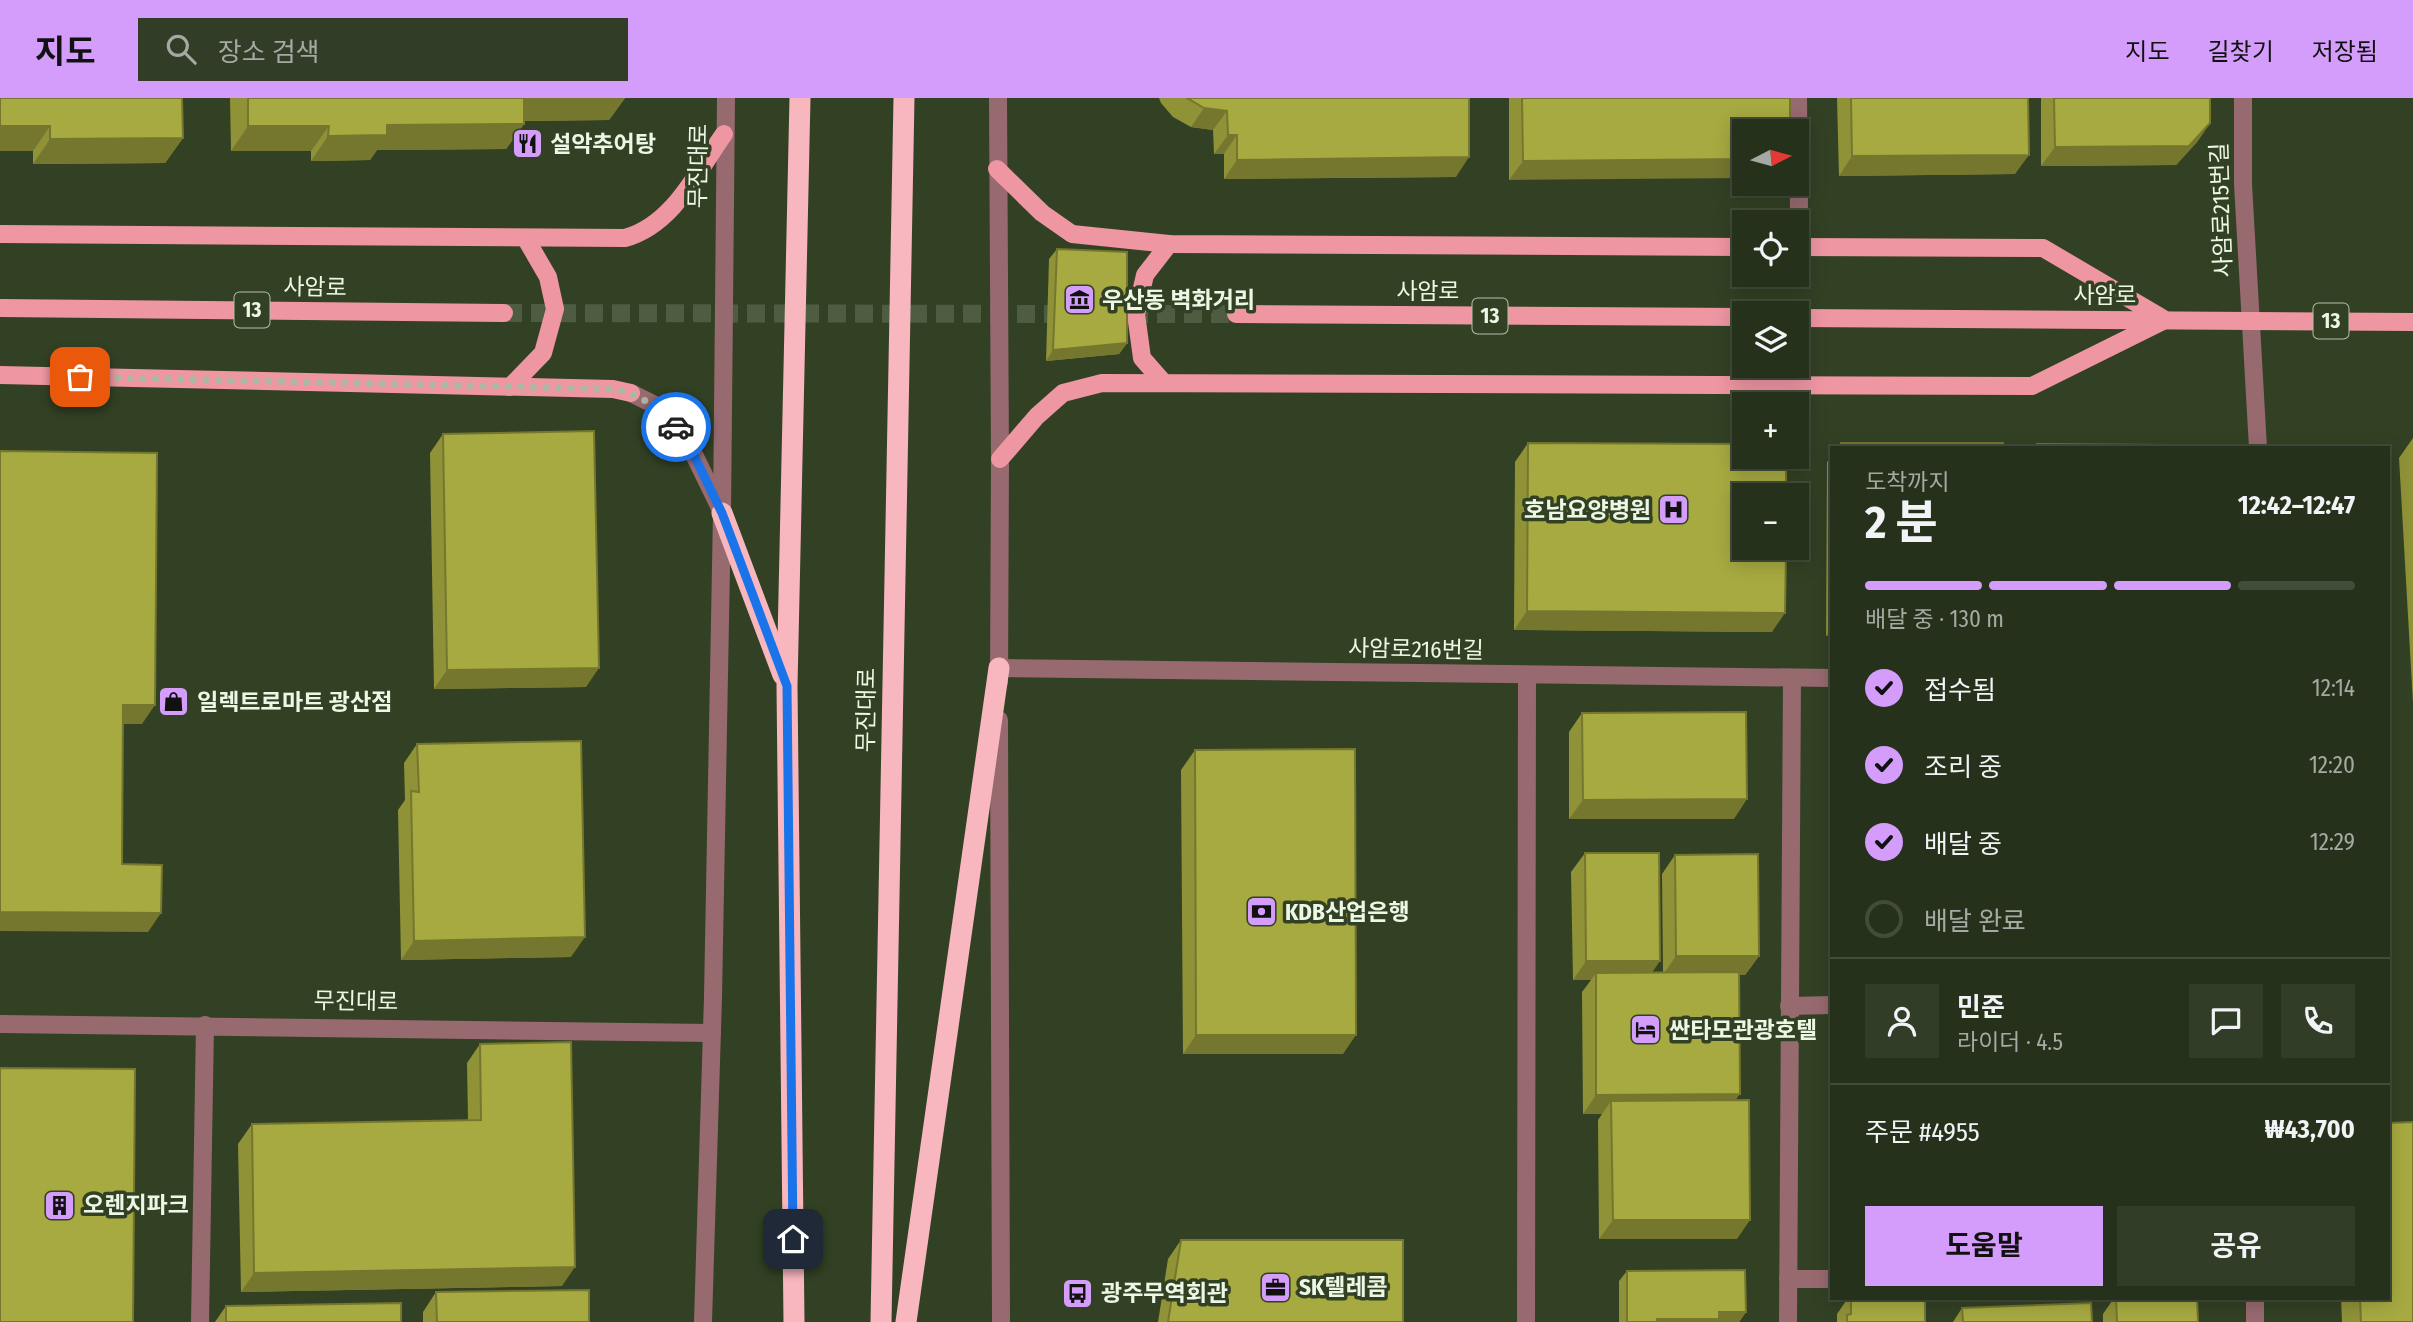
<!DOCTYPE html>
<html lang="ko">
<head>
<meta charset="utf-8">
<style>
  body { margin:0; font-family:"Fira Sans Condensed","Noto Sans KR",sans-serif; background:#323d28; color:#f1f3f6; height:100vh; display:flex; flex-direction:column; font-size:26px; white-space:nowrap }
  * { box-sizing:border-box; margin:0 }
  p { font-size:23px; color:#a4a9a3 }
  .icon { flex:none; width:38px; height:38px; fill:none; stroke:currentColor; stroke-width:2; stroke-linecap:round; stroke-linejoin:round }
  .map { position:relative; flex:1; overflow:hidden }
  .details { position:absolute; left:1830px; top:348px; width:560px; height:854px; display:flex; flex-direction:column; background:#26311b; border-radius:0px; box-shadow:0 4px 18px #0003,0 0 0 2px #424c3a }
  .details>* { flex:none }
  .needle { width:46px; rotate:84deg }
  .controls { position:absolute; left:1732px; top:21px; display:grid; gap:14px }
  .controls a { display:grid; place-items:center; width:77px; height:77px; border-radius:0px; background:#26311b; box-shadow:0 4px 18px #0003,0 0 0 2px #424c3a; font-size:35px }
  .pin { position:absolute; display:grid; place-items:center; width:60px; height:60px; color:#fff; margin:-30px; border-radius:14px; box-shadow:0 4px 10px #0006 }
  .courier { position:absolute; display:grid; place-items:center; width:70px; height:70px; margin:-35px; border:5px solid #1a73e8; border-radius:50%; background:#fff; color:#222; box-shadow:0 2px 9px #0007 }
  .head em { font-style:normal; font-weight:700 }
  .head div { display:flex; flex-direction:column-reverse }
  .head { display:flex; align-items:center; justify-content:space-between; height:119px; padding:0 35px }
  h1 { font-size:46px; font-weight:700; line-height:52px }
  .bar { display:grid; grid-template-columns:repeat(4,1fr); gap:10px 7px; align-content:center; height:84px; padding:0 35px }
  .bar i { height:9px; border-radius:5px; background:#424c3a }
  .bar .selected { background:#d49cfb }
  .bar p { grid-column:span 4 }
  .line { display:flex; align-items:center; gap:18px; padding:0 35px; border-top:2px solid #424c3a }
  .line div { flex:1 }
  .round { display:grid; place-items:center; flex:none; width:74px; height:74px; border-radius:0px; background:#323d28 }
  ol { padding:0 35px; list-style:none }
  li { display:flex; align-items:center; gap:21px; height:77px }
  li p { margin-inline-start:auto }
  li .icon { padding:7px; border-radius:50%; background:#d49cfb; color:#111; stroke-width:4 }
  li:last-child { color:#a4a9a3 }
  li i { width:38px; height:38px; border:4px solid #424c3a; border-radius:50% }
  .action { display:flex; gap:14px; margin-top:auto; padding:14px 35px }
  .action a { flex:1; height:80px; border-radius:0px; background:#d49cfb; color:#111; font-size:28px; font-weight:700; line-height:80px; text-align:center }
  .action a+a { background:#323d28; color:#f1f3f6 }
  header { display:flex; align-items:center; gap:42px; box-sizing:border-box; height:98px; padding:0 35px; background:#d49cfb; color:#111 }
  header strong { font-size:33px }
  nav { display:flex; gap:38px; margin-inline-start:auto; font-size:24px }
  .search { width:490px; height:63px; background:#323d28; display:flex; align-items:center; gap:18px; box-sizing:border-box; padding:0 24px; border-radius:0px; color:#a4a9a3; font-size:26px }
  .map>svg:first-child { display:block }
</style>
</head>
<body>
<header>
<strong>지도</strong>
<div class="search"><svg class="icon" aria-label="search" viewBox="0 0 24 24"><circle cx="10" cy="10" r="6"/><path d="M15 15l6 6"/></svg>장소 검색</div>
<nav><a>지도</a><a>길찾기</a><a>저장됨</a></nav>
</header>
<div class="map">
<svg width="2413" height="1224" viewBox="0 0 2413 1224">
  <rect width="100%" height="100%" fill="#324124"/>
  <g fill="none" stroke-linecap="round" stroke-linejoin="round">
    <g stroke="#4e5c41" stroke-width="18" stroke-dasharray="18 9" stroke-linecap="butt">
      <path d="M 504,215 L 1071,216"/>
      <path d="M 1103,216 L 1236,216"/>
    </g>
    <g stroke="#976a70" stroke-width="18">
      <path d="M 998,0 L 1000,361 L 999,584"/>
      <path d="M 1798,0 L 1799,112"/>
      <path d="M 2243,0 L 2243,86 L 2258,350"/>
      <path d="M 631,295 L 657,308 L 684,336 L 720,410"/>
      <path d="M 999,570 L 1832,580"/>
      <path d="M 999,622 L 1001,1224"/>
      <path d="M 1789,908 L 1832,907"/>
      <path d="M 0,926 L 712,935"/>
      <path d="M 1788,1181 L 1832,1181"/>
      <path d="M 200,1224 L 205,927"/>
      <path d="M 703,1224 L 713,899 L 722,415 L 726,0"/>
      <path d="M 1526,1224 L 1527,577"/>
      <path d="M 1788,1224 L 1792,580"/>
      <path d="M 2255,1224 L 2255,1200"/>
    </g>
    <g stroke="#ef96a3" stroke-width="18">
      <path d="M 997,71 L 1042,115 L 1072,136 L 1169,146 L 1745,149"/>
      <path d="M 0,136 L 625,140 C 673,127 697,74 724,36"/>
      <path d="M 1797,149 L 2043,150 L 2162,220"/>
      <path d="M 0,210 L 504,215"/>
      <path d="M 1236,216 L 1745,219"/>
      <path d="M 1797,220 L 2413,224"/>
      <path d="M 0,277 L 613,291 L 631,295"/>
      <path d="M 1163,284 L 1142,260 L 1136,216 L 1145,177 L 1169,146"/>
      <path d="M 510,289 L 543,255 L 555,211 L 548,179 L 526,141"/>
      <path d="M 1000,361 L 1037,318 L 1063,295 L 1102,285 L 2032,288 L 2165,222"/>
    </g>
    <g stroke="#f8b7bf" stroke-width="21">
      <path d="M 722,415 L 783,577"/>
      <path d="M 794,1224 L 787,588 L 800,0"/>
      <path d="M 881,1224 L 904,0"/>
      <path d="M 906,1224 L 999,570"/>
    </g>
  </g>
  <g fill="#909238">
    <path d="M 0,0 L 183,40 L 165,65 L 33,66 L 33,53 Z"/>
    <path d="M 230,0 L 625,0 L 609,22 L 524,23 L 524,26 L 506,51 L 377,52 L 370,62 L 311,63 L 311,53 L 231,53 Z"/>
    <path d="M 1159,0 L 1469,0 L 1456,79 L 1224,81 L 1224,56 L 1214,56 L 1213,32 L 1191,29 L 1173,19 L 1161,5 Z"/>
    <path d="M 1509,0 L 1790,0 L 1509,82 Z"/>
    <path d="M 1837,0 L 2028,0 L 2015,76 L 1839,78 Z"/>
    <path d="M 2041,0 L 2210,0 L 2210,25 L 2197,44 L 2176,67 L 2041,68 Z"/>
    <path d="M 1057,151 L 1127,245 L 1119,256 L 1046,263 L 1049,161 Z"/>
    <path d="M 443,336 L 586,589 L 434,591 L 430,355 Z"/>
    <path d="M 2413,340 L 2413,605 L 2399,360 Z"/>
    <path d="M 1528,345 L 1772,534 L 1514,532 L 1515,364 Z"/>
    <path d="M 1832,357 L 1832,538 L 1826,538 L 1827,364 Z"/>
    <path d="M 1582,615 L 1734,721 L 1569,721 L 1569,634 Z"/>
    <path d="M 417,646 L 571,859 L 401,862 L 398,712 L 405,702 L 404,665 Z"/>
    <path d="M 1832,648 L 1832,680 L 1831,654 Z"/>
    <path d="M 1195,652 L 1343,956 L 1183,956 L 1181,672 Z"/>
    <path d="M 1585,755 L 1652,874 L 1663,874 L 1662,776 L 1675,757 L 1759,858 L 1745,877 L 1739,877 L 1735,1002 L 1737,1141 L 1599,1141 L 1598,1022 L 1602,1016 L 1583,1016 L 1582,894 L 1591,882 L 1573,882 L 1571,774 Z"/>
    <path d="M 1832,939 L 1832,970 L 1831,941 Z"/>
    <path d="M 480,946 L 562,1188 L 241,1194 L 238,1046 L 252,1026 L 468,1023 L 467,965 Z"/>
    <path d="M 1181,1142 L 1403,1224 L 1158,1224 L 1168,1161 Z"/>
    <path d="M 1627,1173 L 1746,1214 L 1739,1224 L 1619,1224 L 1619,1183 Z"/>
    <path d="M 436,1194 L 589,1224 L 423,1224 L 423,1214 Z"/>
    <path d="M 1848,1200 L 1925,1200 L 1925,1224 L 1837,1224 L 1837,1216 Z"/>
    <path d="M 2114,1200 L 2197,1200 L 2198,1224 L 2103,1224 L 2103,1216 Z"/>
    <path d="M 2341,1200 L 2389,1200 L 2413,1224 L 2342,1224 Z"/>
    <path d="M 226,1208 L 401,1224 L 215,1224 Z"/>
    <path d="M 1962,1210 L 2092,1224 L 1953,1224 Z"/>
  </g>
  <g fill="#75772e">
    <path d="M 522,0 L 625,0 L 609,22 L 506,23 Z"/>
    <path d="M 1204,10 L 1227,13 L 1213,32 L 1191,29 Z"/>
    <path d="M 2210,25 L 2197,44 L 2176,67 L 2041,68 L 2055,49 Z"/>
    <path d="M 524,26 L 506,51 L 377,52 L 370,62 L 311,63 L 328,38 L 387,27 Z"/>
    <path d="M 0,28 L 50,28 L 33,53 L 0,53 Z"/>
    <path d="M 248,28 L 329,28 L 311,53 L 231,53 Z"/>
    <path d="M 1228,37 L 1237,37 L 1224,56 L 1214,56 Z"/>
    <path d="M 183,40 L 165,65 L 33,66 L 50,41 Z"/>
    <path d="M 2029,57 L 2015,76 L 1839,78 L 1852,58 Z"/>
    <path d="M 1469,59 L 1456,79 L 1224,81 L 1237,62 Z"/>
    <path d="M 1745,61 L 1745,80 L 1509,82 L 1523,63 Z"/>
    <path d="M 1127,245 L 1119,256 L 1046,263 L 1053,252 Z"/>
    <path d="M 1527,513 L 1785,515 L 1772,534 L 1514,532 Z"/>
    <path d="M 1832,529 L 1832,538 L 1826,538 Z"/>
    <path d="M 599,570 L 586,589 L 434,591 L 447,572 Z"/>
    <path d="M 123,607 L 155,607 L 142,626 L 109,626 Z"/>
    <path d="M 1747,701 L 1734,721 L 1569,721 L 1583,702 Z"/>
    <path d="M 0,814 L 161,815 L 148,834 L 0,833 Z"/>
    <path d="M 585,839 L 571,859 L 401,862 L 414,843 Z"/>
    <path d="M 1676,858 L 1759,858 L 1745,877 L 1663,877 Z"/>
    <path d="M 1586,863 L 1660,863 L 1647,882 L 1596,875 L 1591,882 L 1573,882 Z"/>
    <path d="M 1196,937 L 1356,937 L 1343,956 L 1183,956 Z"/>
    <path d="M 1740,996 L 1726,1015 L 1611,1003 L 1602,1016 L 1583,1016 L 1596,997 Z"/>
    <path d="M 1613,1122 L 1750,1122 L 1737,1141 L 1599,1141 Z"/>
    <path d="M 575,1169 L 562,1188 L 241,1194 L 254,1175 Z"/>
    <path d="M 1719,1214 L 1746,1214 L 1739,1224 L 1656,1224 L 1657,1221 Z"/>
  </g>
  <g fill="#a7aa41" stroke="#75772e" stroke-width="2">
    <path d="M 0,0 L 182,0 L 183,40 L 50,41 L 50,28 L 0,28 Z"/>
    <path d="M 248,0 L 524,0 L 524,26 L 387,27 L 387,37 L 328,38 L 329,28 L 248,28 Z"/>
    <path d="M 1187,0 L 1469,0 L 1469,59 L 1237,62 L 1237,37 L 1228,37 L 1227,13 L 1204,10 Z"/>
    <path d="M 1522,0 L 1790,0 L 1790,33 L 1745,33 L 1745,61 L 1523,63 Z"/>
    <path d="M 1851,0 L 2028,0 L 2029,57 L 1852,58 Z"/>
    <path d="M 2054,0 L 2210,0 L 2210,25 L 2189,48 L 2055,49 Z"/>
    <path d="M 1057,151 L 1127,154 L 1127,245 L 1053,252 Z"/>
    <path d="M 594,333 L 599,570 L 447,572 L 443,336 Z"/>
    <path d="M 1528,345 L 1745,346 L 1745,359 L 1786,359 L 1786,397 L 1745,397 L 1745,450 L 1786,450 L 1785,515 L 1527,513 Z"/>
    <rect x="1841" y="345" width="162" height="5"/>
    <path d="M 2037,346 L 2172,347 L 2175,350 L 2037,350 Z"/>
    <path d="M 0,353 L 157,355 L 155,607 L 123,607 L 122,766 L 162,767 L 161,815 L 0,814 Z"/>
    <path d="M 1746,614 L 1747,701 L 1583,702 L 1582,615 Z"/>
    <path d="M 581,643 L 585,839 L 414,843 L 411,693 L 419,694 L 417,646 Z"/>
    <path d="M 1355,651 L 1356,937 L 1196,937 L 1195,652 Z"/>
    <path d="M 1585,755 L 1659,755 L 1660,863 L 1586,863 Z"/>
    <path d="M 1758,756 L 1759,858 L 1676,858 L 1675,757 Z"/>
    <path d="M 1739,874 L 1740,996 L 1596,997 L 1596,875 Z"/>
    <path d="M 571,944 L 575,1169 L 254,1175 L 252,1026 L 481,1022 L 480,946 Z"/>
    <path d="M 0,970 L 135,971 L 133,1224 L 0,1224 Z"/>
    <path d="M 1749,1002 L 1750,1122 L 1613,1122 L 1611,1003 Z"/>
    <path d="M 2413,1024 L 2413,1224 L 2361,1224 L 2360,1200 L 2389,1200 L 2389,1025 Z"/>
    <path d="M 1181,1142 L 1403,1142 L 1403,1224 L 1168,1224 Z"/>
    <path d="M 1745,1172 L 1746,1214 L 1719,1214 L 1719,1221 L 1657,1221 L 1657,1224 L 1627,1224 L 1627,1173 Z"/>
    <path d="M 589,1192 L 589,1224 L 437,1224 L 436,1194 Z"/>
    <path d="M 1851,1200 L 1925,1200 L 1925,1224 L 1847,1224 L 1847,1217 L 1851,1216 Z"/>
    <path d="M 2116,1200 L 2197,1200 L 2198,1224 L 2117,1224 Z"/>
    <path d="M 401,1205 L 401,1224 L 226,1224 L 226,1208 Z"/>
    <path d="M 2091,1205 L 2092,1224 L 1963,1224 L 1962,1210 Z"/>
  </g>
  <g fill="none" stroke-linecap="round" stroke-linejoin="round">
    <path stroke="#acb7a1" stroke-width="7" stroke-dasharray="0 12.6" d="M 80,279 L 613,291 C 642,297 656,308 676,329"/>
    <path stroke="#1a73e8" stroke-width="9" d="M 676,329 L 684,337 L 722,415 L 787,588 L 793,1141"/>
  </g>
  <defs>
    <symbol id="restaurant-square" viewBox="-11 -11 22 22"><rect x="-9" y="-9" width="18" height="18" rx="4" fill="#d49cfb" stroke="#324124"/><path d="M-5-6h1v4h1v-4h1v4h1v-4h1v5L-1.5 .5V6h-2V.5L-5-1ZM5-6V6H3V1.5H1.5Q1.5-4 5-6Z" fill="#111"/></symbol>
    <symbol id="museum-square" viewBox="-11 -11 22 22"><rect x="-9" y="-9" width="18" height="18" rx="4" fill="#d49cfb" stroke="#324124"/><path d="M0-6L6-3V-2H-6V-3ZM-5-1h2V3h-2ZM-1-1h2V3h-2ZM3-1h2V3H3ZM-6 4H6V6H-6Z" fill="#111"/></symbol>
    <symbol id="hospital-square" viewBox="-11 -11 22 22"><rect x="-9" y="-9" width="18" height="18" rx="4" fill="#d49cfb" stroke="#324124"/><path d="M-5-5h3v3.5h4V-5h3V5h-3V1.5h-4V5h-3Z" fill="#111"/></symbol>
    <symbol id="shop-square" viewBox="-11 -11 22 22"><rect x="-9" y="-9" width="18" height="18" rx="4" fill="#d49cfb" stroke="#324124"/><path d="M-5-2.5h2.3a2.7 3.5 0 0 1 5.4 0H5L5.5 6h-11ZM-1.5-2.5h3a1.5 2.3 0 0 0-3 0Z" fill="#111"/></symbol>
    <symbol id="bank-square" viewBox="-11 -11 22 22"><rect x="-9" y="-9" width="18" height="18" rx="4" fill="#d49cfb" stroke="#324124"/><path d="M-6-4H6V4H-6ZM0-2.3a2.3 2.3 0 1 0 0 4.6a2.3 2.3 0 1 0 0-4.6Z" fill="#111"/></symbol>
    <symbol id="hotel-square" viewBox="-11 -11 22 22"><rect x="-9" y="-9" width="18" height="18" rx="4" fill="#d49cfb" stroke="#324124"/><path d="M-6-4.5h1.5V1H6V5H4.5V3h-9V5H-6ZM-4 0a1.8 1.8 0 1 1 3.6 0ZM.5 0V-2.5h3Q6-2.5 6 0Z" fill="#111"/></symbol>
    <symbol id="building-square" viewBox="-11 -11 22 22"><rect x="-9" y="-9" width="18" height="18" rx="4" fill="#d49cfb" stroke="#324124"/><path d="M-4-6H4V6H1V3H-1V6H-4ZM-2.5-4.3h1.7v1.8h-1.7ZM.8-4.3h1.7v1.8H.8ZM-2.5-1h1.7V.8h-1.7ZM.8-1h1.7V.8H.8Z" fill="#111"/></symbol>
    <symbol id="office-square" viewBox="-11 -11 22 22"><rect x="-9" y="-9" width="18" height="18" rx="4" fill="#d49cfb" stroke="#324124"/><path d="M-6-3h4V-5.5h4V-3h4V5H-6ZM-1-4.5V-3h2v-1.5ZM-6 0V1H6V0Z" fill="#111"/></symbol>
    <symbol id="bus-square" viewBox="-11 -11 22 22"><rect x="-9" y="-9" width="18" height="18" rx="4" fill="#d49cfb" stroke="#324124"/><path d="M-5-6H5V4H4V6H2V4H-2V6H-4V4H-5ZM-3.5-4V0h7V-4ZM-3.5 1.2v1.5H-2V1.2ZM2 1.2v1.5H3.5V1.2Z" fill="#111"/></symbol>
  </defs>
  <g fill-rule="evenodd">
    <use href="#restaurant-square" x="510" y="28" width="35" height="35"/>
    <use href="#museum-square" x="1062" y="184" width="35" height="35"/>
    <use href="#hospital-square" x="1656" y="394" width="35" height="35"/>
    <use href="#shop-square" x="156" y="586" width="35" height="35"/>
    <use href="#bank-square" x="1244" y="796" width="35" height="35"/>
    <use href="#hotel-square" x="1628" y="914" width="35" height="35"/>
    <use href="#building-square" x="42" y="1090" width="35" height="35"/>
    <use href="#office-square" x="1258" y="1172" width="35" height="35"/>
    <use href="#bus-square" x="1060" y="1178" width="35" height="35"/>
  </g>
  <g text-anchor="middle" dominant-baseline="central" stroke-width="7" stroke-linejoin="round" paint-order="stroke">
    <g fill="#324124" stroke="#b5c0ab" stroke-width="2">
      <rect x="234.5" y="194.5" width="35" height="35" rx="5"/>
      <rect x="1472.5" y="200.5" width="35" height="35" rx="5"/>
      <rect x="2313.5" y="205.5" width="35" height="35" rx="5"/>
    </g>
    <g font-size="21" font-weight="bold" fill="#edf7e5">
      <text x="252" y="212">13</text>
      <text x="1490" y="218">13</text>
      <text x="2331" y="223">13</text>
    </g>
    <g font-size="23" font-weight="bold" fill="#edf7e5" stroke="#324124" text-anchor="start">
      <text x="550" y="46">설악추어탕</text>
      <text x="1102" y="202">우산동 벽화거리</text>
      <text x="1651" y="412" text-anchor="end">호남요양병원</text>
      <text x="197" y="604">일렉트로마트 광산점</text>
      <text x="1285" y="814">KDB산업은행</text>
      <text x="1669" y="932">싼타모관광호텔</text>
      <text x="83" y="1107">오렌지파크</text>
      <text x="1299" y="1189">SK텔레콤</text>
      <text x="1101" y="1195">광주무역회관</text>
    </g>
    <g font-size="23" fill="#edf7e5" stroke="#324124">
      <text transform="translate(698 68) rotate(-89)">무진대로</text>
      <text transform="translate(2221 112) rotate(-92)">사암로215번길</text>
      <text transform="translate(315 189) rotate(1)">사암로</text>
      <text x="1428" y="193">사암로</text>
      <text x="2105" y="197">사암로</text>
      <text transform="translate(1416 551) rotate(1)">사암로216번길</text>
      <text transform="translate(866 612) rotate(-89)">무진대로</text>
      <text transform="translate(356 903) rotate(1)">무진대로</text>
    </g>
  </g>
</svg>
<div class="controls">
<a><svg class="needle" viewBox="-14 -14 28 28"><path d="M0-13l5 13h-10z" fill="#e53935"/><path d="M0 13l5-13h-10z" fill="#a4a9a3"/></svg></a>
<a><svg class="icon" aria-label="locate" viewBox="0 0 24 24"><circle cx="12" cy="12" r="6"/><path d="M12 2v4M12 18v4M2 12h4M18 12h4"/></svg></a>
<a><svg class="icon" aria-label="layers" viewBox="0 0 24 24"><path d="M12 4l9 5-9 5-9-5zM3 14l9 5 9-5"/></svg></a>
<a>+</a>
<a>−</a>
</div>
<div class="pin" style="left:80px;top:279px;background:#ea580c"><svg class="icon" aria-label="bag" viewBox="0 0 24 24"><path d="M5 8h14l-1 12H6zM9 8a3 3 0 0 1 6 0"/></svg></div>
<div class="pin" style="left:793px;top:1141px;background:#1f2937"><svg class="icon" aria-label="home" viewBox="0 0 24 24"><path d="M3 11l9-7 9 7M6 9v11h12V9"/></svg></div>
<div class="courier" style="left:676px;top:329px"><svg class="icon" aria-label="car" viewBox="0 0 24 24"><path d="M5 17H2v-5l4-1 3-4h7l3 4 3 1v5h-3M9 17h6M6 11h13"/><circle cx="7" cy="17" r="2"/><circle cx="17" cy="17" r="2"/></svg></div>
<section class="details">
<div class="head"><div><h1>2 분</h1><p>도착까지</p></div><em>12:42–12:47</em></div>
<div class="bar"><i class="selected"></i><i class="selected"></i><i class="selected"></i><i></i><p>배달 중 · 130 m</p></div>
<ol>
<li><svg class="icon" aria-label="check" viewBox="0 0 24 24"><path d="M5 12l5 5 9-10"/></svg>접수됨<p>12:14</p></li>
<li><svg class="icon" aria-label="check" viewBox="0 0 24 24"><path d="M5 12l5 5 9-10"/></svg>조리 중<p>12:20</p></li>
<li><svg class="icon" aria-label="check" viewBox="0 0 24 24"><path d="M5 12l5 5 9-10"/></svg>배달 중<p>12:29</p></li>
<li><i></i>배달 완료</li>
</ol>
<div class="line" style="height:126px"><a class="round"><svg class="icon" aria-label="person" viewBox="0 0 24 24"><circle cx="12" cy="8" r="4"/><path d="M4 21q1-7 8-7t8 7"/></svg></a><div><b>민준</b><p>라이더 · 4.5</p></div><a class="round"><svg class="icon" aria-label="chat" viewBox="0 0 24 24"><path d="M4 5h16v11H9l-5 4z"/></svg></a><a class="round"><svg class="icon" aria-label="phone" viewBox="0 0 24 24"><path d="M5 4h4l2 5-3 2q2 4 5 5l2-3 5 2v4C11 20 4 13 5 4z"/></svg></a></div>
<div class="line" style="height:91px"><div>주문 #4955</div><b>₩43,700</b></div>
<div class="action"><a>도움말</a><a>공유</a></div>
</section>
</div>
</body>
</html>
